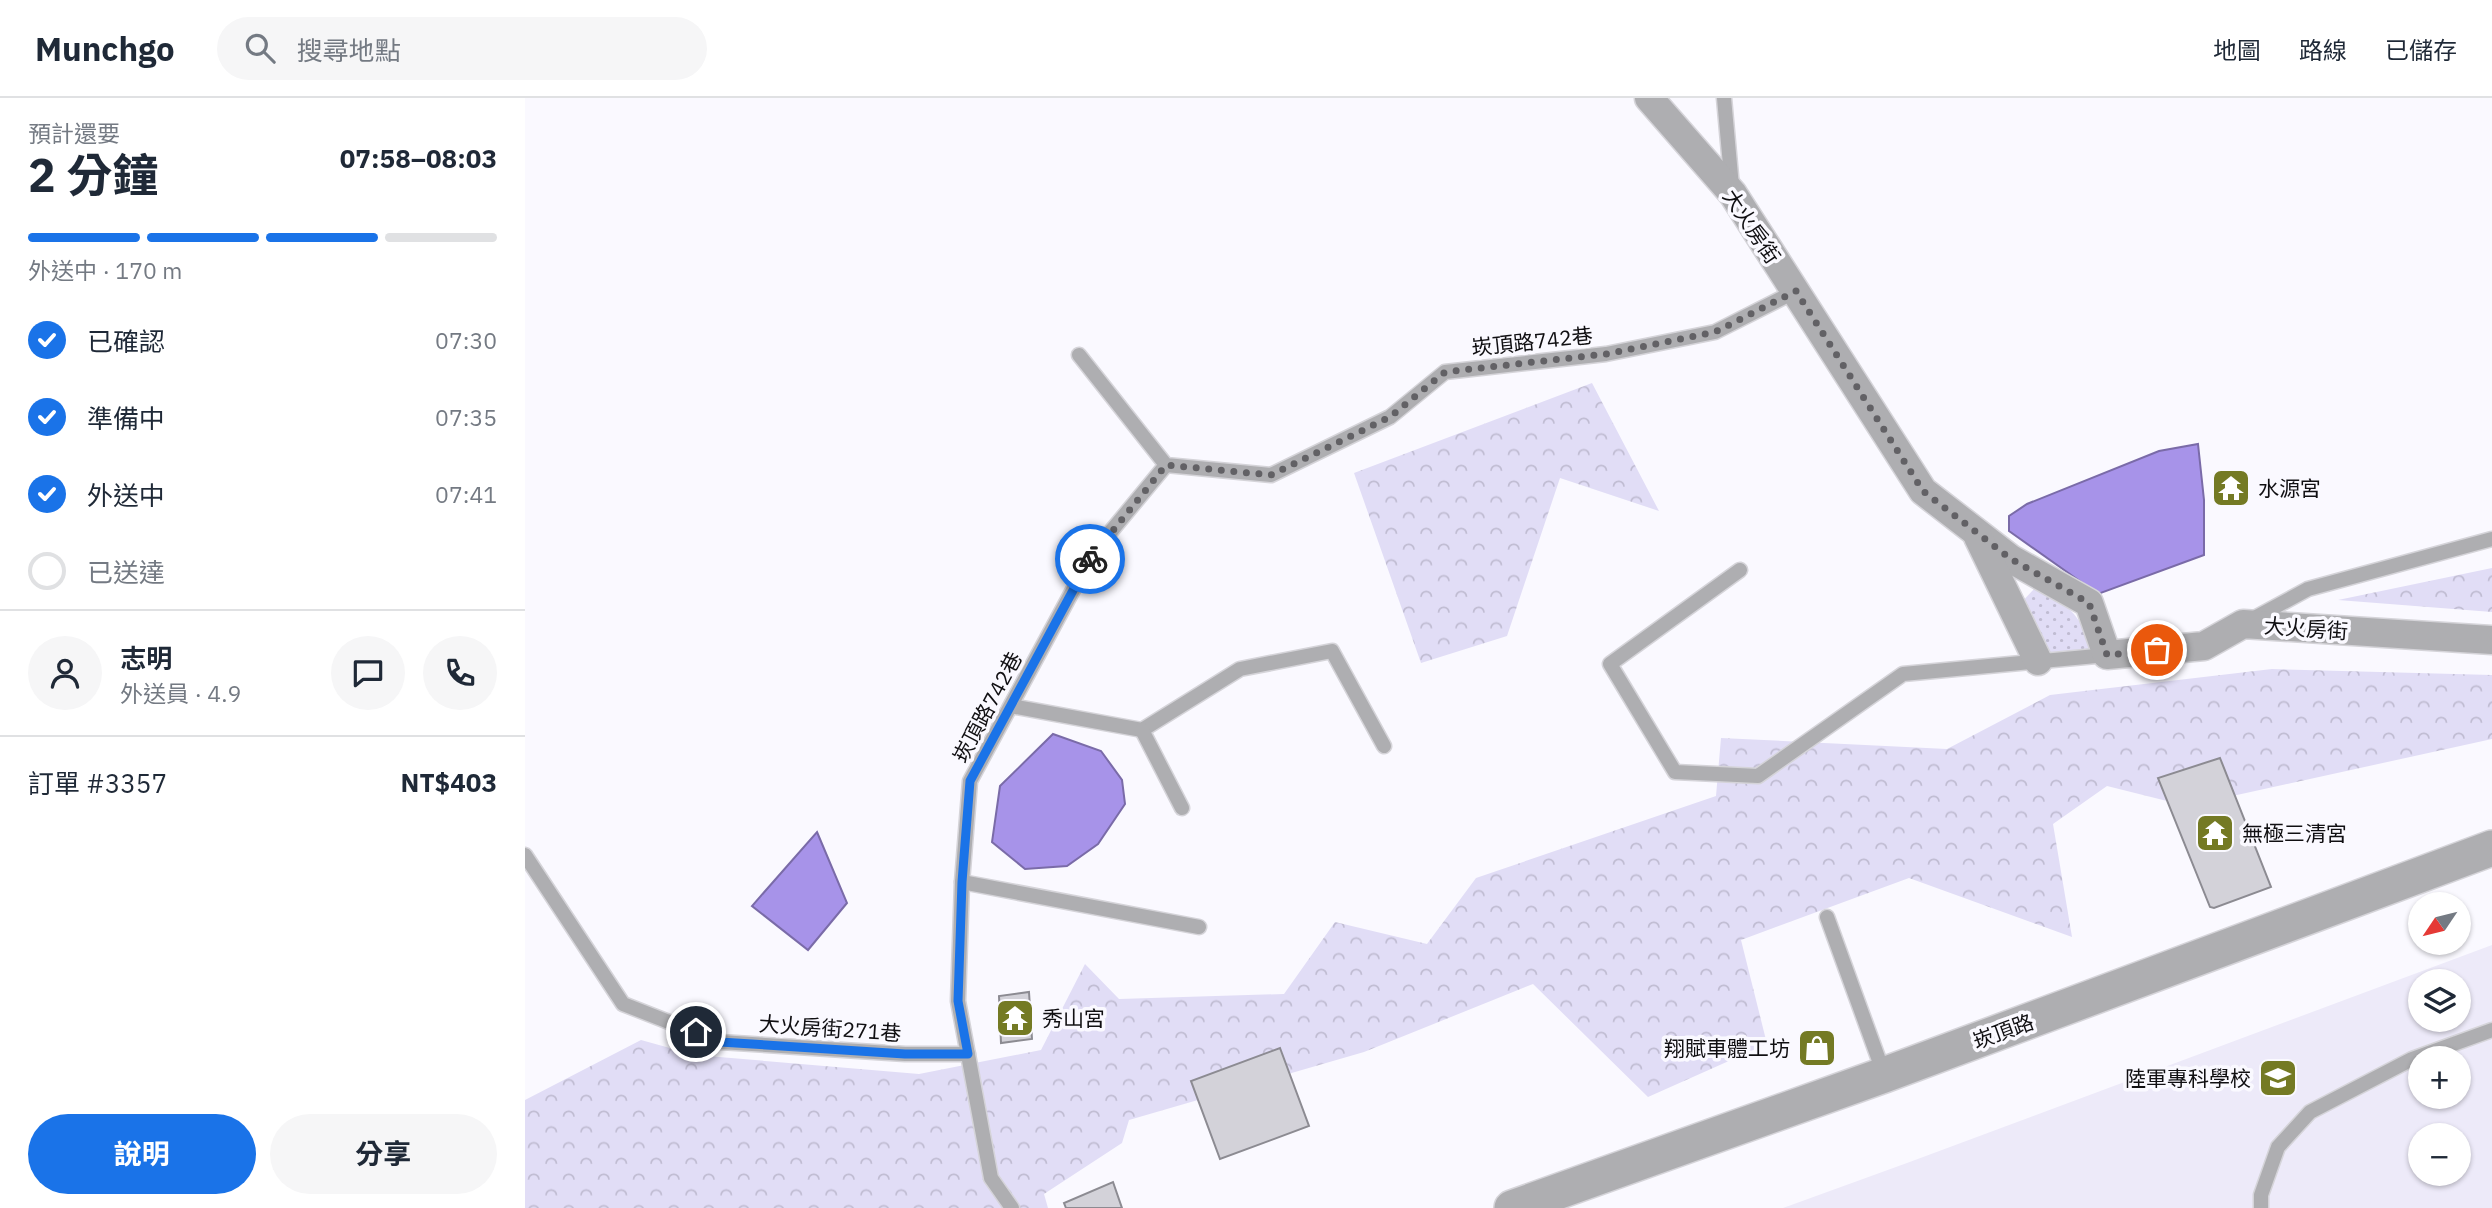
<!DOCTYPE html>
<html lang="zh-TW">
<head>
<meta charset="utf-8">
<style>
  body { margin:0; font-family:"IBM Plex Sans","Noto Sans TC",sans-serif; background:#f6f6f7; color:#1f2937; height:100vh; display:flex; flex-direction:column; font-size:26px; white-space:nowrap }
  * { box-sizing:border-box; margin:0 }
  p { font-size:23px; color:#747a83 }
  .icon { flex:none; width:38px; height:38px; fill:none; stroke:currentColor; stroke-width:2; stroke-linecap:round; stroke-linejoin:round }
  .map { position:relative; flex:1; overflow:hidden }
  .drawer { display:flex; flex-direction:column; background:#fff; width:525px }
  .drawer>* { flex:none }
  .needle { width:46px; rotate:235deg }
  .fabs { position:absolute; left:1883px; top:794px; display:grid; gap:14px }
  .fabs a { display:grid; place-items:center; width:63px; height:63px; border-radius:50%; background:#fff; box-shadow:0 2px 5px #0004; font-size:35px }
  .pin { position:absolute; display:grid; place-items:center; width:60px; height:60px; color:#fff; margin:-30px; border:4px solid #fff; border-radius:50%; box-shadow:0 2px 7px #0007 }
  .courier { position:absolute; display:grid; place-items:center; width:70px; height:70px; margin:-35px; border:5px solid #1a73e8; border-radius:50%; background:#fff; color:#222; box-shadow:0 2px 9px #0007 }
  .summary em { font-style:normal; font-weight:700 }
  .summary div { display:flex; flex-direction:column-reverse }
  .summary { display:flex; align-items:center; justify-content:space-between; height:119px; padding:0 28px }
  h1 { font-size:46px; font-weight:700; line-height:52px }
  .bar { display:grid; grid-template-columns:repeat(4,1fr); gap:10px 7px; align-content:center; height:84px; padding:0 28px }
  .bar i { height:9px; border-radius:5px; background:#e0e1e3 }
  .bar .active { background:#1a73e8 }
  .bar p { grid-column:span 4 }
  .line { display:flex; align-items:center; gap:18px; padding:0 28px; border-top:2px solid #e0e1e3 }
  .line div { flex:1 }
  .round { display:grid; place-items:center; flex:none; width:74px; height:74px; border-radius:37px; background:#f6f6f7 }
  ol { padding:0 28px; list-style:none }
  li { display:flex; align-items:center; gap:21px; height:77px }
  li p { margin-inline-start:auto }
  li .icon { padding:7px; border-radius:50%; background:#1a73e8; color:#fff; stroke-width:4 }
  li:last-child { color:#747a83 }
  li i { width:38px; height:38px; border:4px solid #e0e1e3; border-radius:50% }
  .button { display:flex; gap:14px; margin-top:auto; padding:14px 28px }
  .button a { flex:1; height:80px; border-radius:42px; background:#1a73e8; color:#fff; font-size:28px; font-weight:700; line-height:80px; text-align:center }
  .button a+a { background:#f6f6f7; color:#1f2937 }
  header { display:flex; align-items:center; gap:42px; box-sizing:border-box; height:98px; padding:0 35px; background:#fff; border-bottom:2px solid #e0e1e3 }
  header strong { font-size:33px }
  nav { display:flex; gap:38px; margin-inline-start:auto; font-size:24px }
  .search { width:490px; height:63px; background:#f6f6f7; display:flex; align-items:center; gap:18px; box-sizing:border-box; padding:0 24px; border-radius:38px; color:#747a83; font-size:26px }
  main { display:flex; flex:1; min-height:0 }
  .map>svg:first-child { display:block }
</style>
</head>
<body>
<header>
<strong>Munchgo</strong>
<div class="search"><svg class="icon" aria-label="search" viewBox="0 0 24 24"><circle cx="10" cy="10" r="6"/><path d="M15 15l6 6"/></svg>搜尋地點</div>
<nav><a>地圖</a><a>路線</a><a>已儲存</a></nav>
</header>
<main>
<section class="drawer">
<div class="summary"><div><h1>2 分鐘</h1><p>預計還要</p></div><em>07:58–08:03</em></div>
<div class="bar"><i class="active"></i><i class="active"></i><i class="active"></i><i></i><p>外送中 · 170 m</p></div>
<ol>
<li><svg class="icon" aria-label="check" viewBox="0 0 24 24"><path d="M5 12l5 5 9-10"/></svg>已確認<p>07:30</p></li>
<li><svg class="icon" aria-label="check" viewBox="0 0 24 24"><path d="M5 12l5 5 9-10"/></svg>準備中<p>07:35</p></li>
<li><svg class="icon" aria-label="check" viewBox="0 0 24 24"><path d="M5 12l5 5 9-10"/></svg>外送中<p>07:41</p></li>
<li><i></i>已送達</li>
</ol>
<div class="line" style="height:126px"><a class="round"><svg class="icon" aria-label="person" viewBox="0 0 24 24"><circle cx="12" cy="8" r="4"/><path d="M4 21q1-7 8-7t8 7"/></svg></a><div><b>志明</b><p>外送員 · 4.9</p></div><a class="round"><svg class="icon" aria-label="chat" viewBox="0 0 24 24"><path d="M4 5h16v11H9l-5 4z"/></svg></a><a class="round"><svg class="icon" aria-label="phone" viewBox="0 0 24 24"><path d="M5 4h4l2 5-3 2q2 4 5 5l2-3 5 2v4C11 20 4 13 5 4z"/></svg></a></div>
<div class="line" style="height:91px"><div>訂單 #3357</div><b>NT$403</b></div>
<div class="button"><a>說明</a><a>分享</a></div>
</section>
<div class="map">
<svg width="1967" height="1110" viewBox="0 0 1967 1110">
  <defs>
    <pattern id="grass-dots" width="8" height="8" patternUnits="userSpaceOnUse" patternTransform="scale(1.75)"><rect width="8" height="8" fill="#e1ddf6"/><path d="M2 2h.1M6 6h.1" fill="none" stroke="#c0bcd2" stroke-width="1.8" stroke-linecap="round"/></pattern>
    <pattern id="forest-crowns" width="20" height="18" patternUnits="userSpaceOnUse" patternTransform="scale(1.75)"><rect width="20" height="18" fill="#e1ddf6"/><path d="M2 6a3 3 0 1 1 6 0M12 15a3 3 0 1 1 6 0" fill="none" stroke="#c0bcd2"/></pattern>
  </defs>
  <rect width="100%" height="100%" fill="#faf9ff"/>
  <path fill="#edeaf9" fill-rule="evenodd" d="M 1967,847 L 1967,1110 L 1258,1110 L 1382,1065 ZM 1895,884 L 1934,884 L 1934,922 L 1895,922 ZM 1895,961 L 1934,961 L 1934,999 L 1895,999 ZM 1895,1038 L 1934,1038 L 1934,1076 L 1895,1076 Z"/>
  <path fill="url(#grass-dots)" d="M 1509,491 C 1544,505 1552,515 1568,549 L 1562,553 L 1527,557 L 1521,551 L 1494,507 Z"/>
  <g fill="url(#forest-crowns)">
    <path d="M 1067,285 L 1134,413 L 1035,380 L 982,538 L 896,565 L 829,375 Z"/>
    <path d="M 1967,470 L 1967,514 L 1813,502 Z"/>
    <path d="M 1747,571 L 1967,577 L 1967,641 L 1662,708 L 1582,688 L 1528,726 L 1547,839 L 1384,780 L 1216,842 L 1242,946 L 1123,999 L 1008,886 L 839,954 L 604,1022 L 597,1045 L 519,1096 L 523,1110 L 0,1110 L 0,1002 L 116,942 L 170,957 L 394,976 L 516,952 L 560,866 L 594,901 L 759,896 L 810,824 L 902,846 L 951,780 L 1191,698 L 1196,640 L 1422,651 L 1525,597 Z"/>
  </g>
  <g fill="#a793e9" stroke="#7a6ba8" stroke-width="2">
    <path d="M 1673,346 L 1679,402 L 1679,457 L 1573,496 L 1484,433 L 1484,418 L 1502,406 L 1634,353 Z"/>
    <path d="M 528,636 L 576,653 L 597,682 L 600,706 L 573,746 L 542,768 L 500,771 L 467,744 L 475,688 Z"/>
    <path d="M 292,734 L 322,805 L 283,852 L 227,808 Z"/>
  </g>
  <g fill="#d3d2d9" stroke="#8c8b92" stroke-width="2">
    <path d="M 1695,660 L 1746,789 L 1689,810 L 1685,809 L 1633,680 Z"/>
    <path d="M 504,894 L 507,941 L 476,945 L 474,898 Z"/>
    <path d="M 755,950 L 784,1028 L 695,1061 L 666,983 Z"/>
    <path d="M 588,1084 L 597,1110 L 541,1110 L 539,1105 Z"/>
  </g>
  <g fill="none" stroke-linecap="round" stroke-linejoin="round">
    <defs>
      <g id="service">
        <path d="M 1199,0 L 1207,89"/>
        <path d="M 554,257 L 641,367 L 746,377 L 865,319 L 920,274 L 1081,256 L 1190,234 L 1271,193"/>
        <path d="M 1215,472 L 1085,566 L 1150,674 L 1233,678 L 1378,576 L 1582,557"/>
        <path d="M 1726,522 L 1783,491 L 1967,441"/>
        <path d="M 486,608 L 617,632 L 715,571 L 807,553 L 859,648"/>
        <path d="M 617,632 L 657,710"/>
        <path d="M 0,757 L 98,906 L 195,944 L 380,956 L 443,956"/>
        <path d="M 437,784 L 674,829"/>
        <path d="M 1302,819 L 1359,976"/>
        <path d="M 487,1110 L 466,1080 L 433,903 L 437,784 L 445,683 L 568,455 L 641,367"/>
        <path d="M 1736,1110 L 1736,1097 L 1753,1049 L 1785,1014 L 1887,961 L 1967,932"/>
      </g>
      <g id="minor">
        <path d="M 1124,0 L 1208,96 L 1398,393 L 1486,461 L 1564,505 L 1582,557 L 1679,548 L 1718,526 L 1967,542"/>
        <path d="M 1453,439 L 1513,563"/>
      </g>
      <path id="tertiary" d="M 987,1110 L 1359,977 L 1967,750"/>
    </defs>
    <use href="#service" stroke="#d5d4d9" stroke-width="17"/>
    <use href="#minor" stroke="#d5d4d9" stroke-width="31"/>
    <use href="#tertiary" stroke="#d5d4d9" stroke-width="38"/>
    <use href="#service" stroke="#aeaeb1" stroke-width="14"/>
    <use href="#minor" stroke="#aeaeb1" stroke-width="28"/>
    <use href="#tertiary" stroke="#aeaeb1" stroke-width="35"/>
  </g>
  <g fill="none" stroke-linecap="round" stroke-linejoin="round">
    <path stroke="#626165" stroke-width="7" stroke-dasharray="0 12.6" d="M 565,461 L 641,367 L 746,377 L 865,319 L 920,274 L 1081,256 L 1190,234 L 1271,193 L 1398,393 L 1486,461 L 1564,505 L 1582,557 L 1632,552"/>
    <path stroke="#1a73e8" stroke-width="9" d="M 171,934 L 195,944 L 380,956 L 443,956 L 433,903 L 437,784 L 445,683 L 565,461"/>
  </g>
  <defs>
    <symbol id="temple-square" viewBox="-11 -11 22 22"><rect x="-9" y="-9" width="18" height="18" rx="4" fill="#747a24" stroke="#faf9ff"/><path d="M0-6L5-2H3V0L6.5 2.5H4V6H1.5V3h-3V6H-4V2.5H-6.5L-3 0V-2H-5Z" fill="#fff"/></symbol>
    <symbol id="shop-square" viewBox="-11 -11 22 22"><rect x="-9" y="-9" width="18" height="18" rx="4" fill="#747a24" stroke="#faf9ff"/><path d="M-5-2.5h2.3a2.7 3.5 0 0 1 5.4 0H5L5.5 6h-11ZM-1.5-2.5h3a1.5 2.3 0 0 0-3 0Z" fill="#fff"/></symbol>
    <symbol id="university-square" viewBox="-11 -11 22 22"><rect x="-9" y="-9" width="18" height="18" rx="4" fill="#747a24" stroke="#faf9ff"/><path d="M0-5L7-2L0 1L-7-2ZM-4 1L0 2.5L4 1V4Q0 6-4 4Z" fill="#fff"/></symbol>
  </defs>
  <g fill-rule="evenodd">
    <use href="#temple-square" x="1684" y="368" width="44" height="44"/>
    <use href="#temple-square" x="1668" y="713" width="44" height="44"/>
    <use href="#temple-square" x="468" y="898" width="44" height="44"/>
    <use href="#shop-square" x="1270" y="928" width="44" height="44"/>
    <use href="#university-square" x="1731" y="958" width="44" height="44"/>
  </g>
  <g text-anchor="middle" dominant-baseline="central" stroke-width="7" stroke-linejoin="round" paint-order="stroke">
    <g font-size="21" fill="#100f12" stroke="#faf9ff">
      <text transform="translate(1227 128) rotate(56)">大火房街</text>
      <text transform="translate(1007 243) rotate(-6)">崁頂路742巷</text>
      <text transform="translate(1781 530) rotate(4)">大火房街</text>
      <text transform="translate(462 609) rotate(-62)">崁頂路742巷</text>
      <text transform="translate(305 930) rotate(4)">大火房街271巷</text>
      <text transform="translate(1478 933) rotate(-20)">崁頂路</text>
    </g>
    <g font-size="21" fill="#100f12" stroke="#faf9ff" text-anchor="start">
      <text x="1733" y="390">水源宮</text>
      <text x="1717" y="735">無極三清宮</text>
      <text x="517" y="920">秀山宮</text>
      <text x="1265" y="950" text-anchor="end">翔賦車體工坊</text>
      <text x="1726" y="980" text-anchor="end">陸軍專科學校</text>
    </g>
  </g>
</svg>
<div class="fabs">
<a><svg class="needle" viewBox="-14 -14 28 28"><path d="M0-13l5 13h-10z" fill="#e53935"/><path d="M0 13l5-13h-10z" fill="#747a83"/></svg></a>
<a><svg class="icon" aria-label="layers" viewBox="0 0 24 24"><path d="M12 4l9 5-9 5-9-5zM3 14l9 5 9-5"/></svg></a>
<a>+</a>
<a>−</a>
</div>
<div class="pin" style="left:1632px;top:552px;background:#ea580c"><svg class="icon" aria-label="bag" viewBox="0 0 24 24"><path d="M5 8h14l-1 12H6zM9 8a3 3 0 0 1 6 0"/></svg></div>
<div class="pin" style="left:171px;top:934px;background:#1f2937"><svg class="icon" aria-label="home" viewBox="0 0 24 24"><path d="M3 11l9-7 9 7M6 9v11h12V9"/></svg></div>
<div class="courier" style="left:565px;top:461px"><svg class="icon" aria-label="bike" viewBox="0 0 24 24"><circle cx="6" cy="16" r="4"/><circle cx="18" cy="16" r="4"/><path d="M6 16l4-8h5l3 8M10 8l3 8H6M13 5h3"/></svg></div>
</div>
</main>
</body>
</html>
